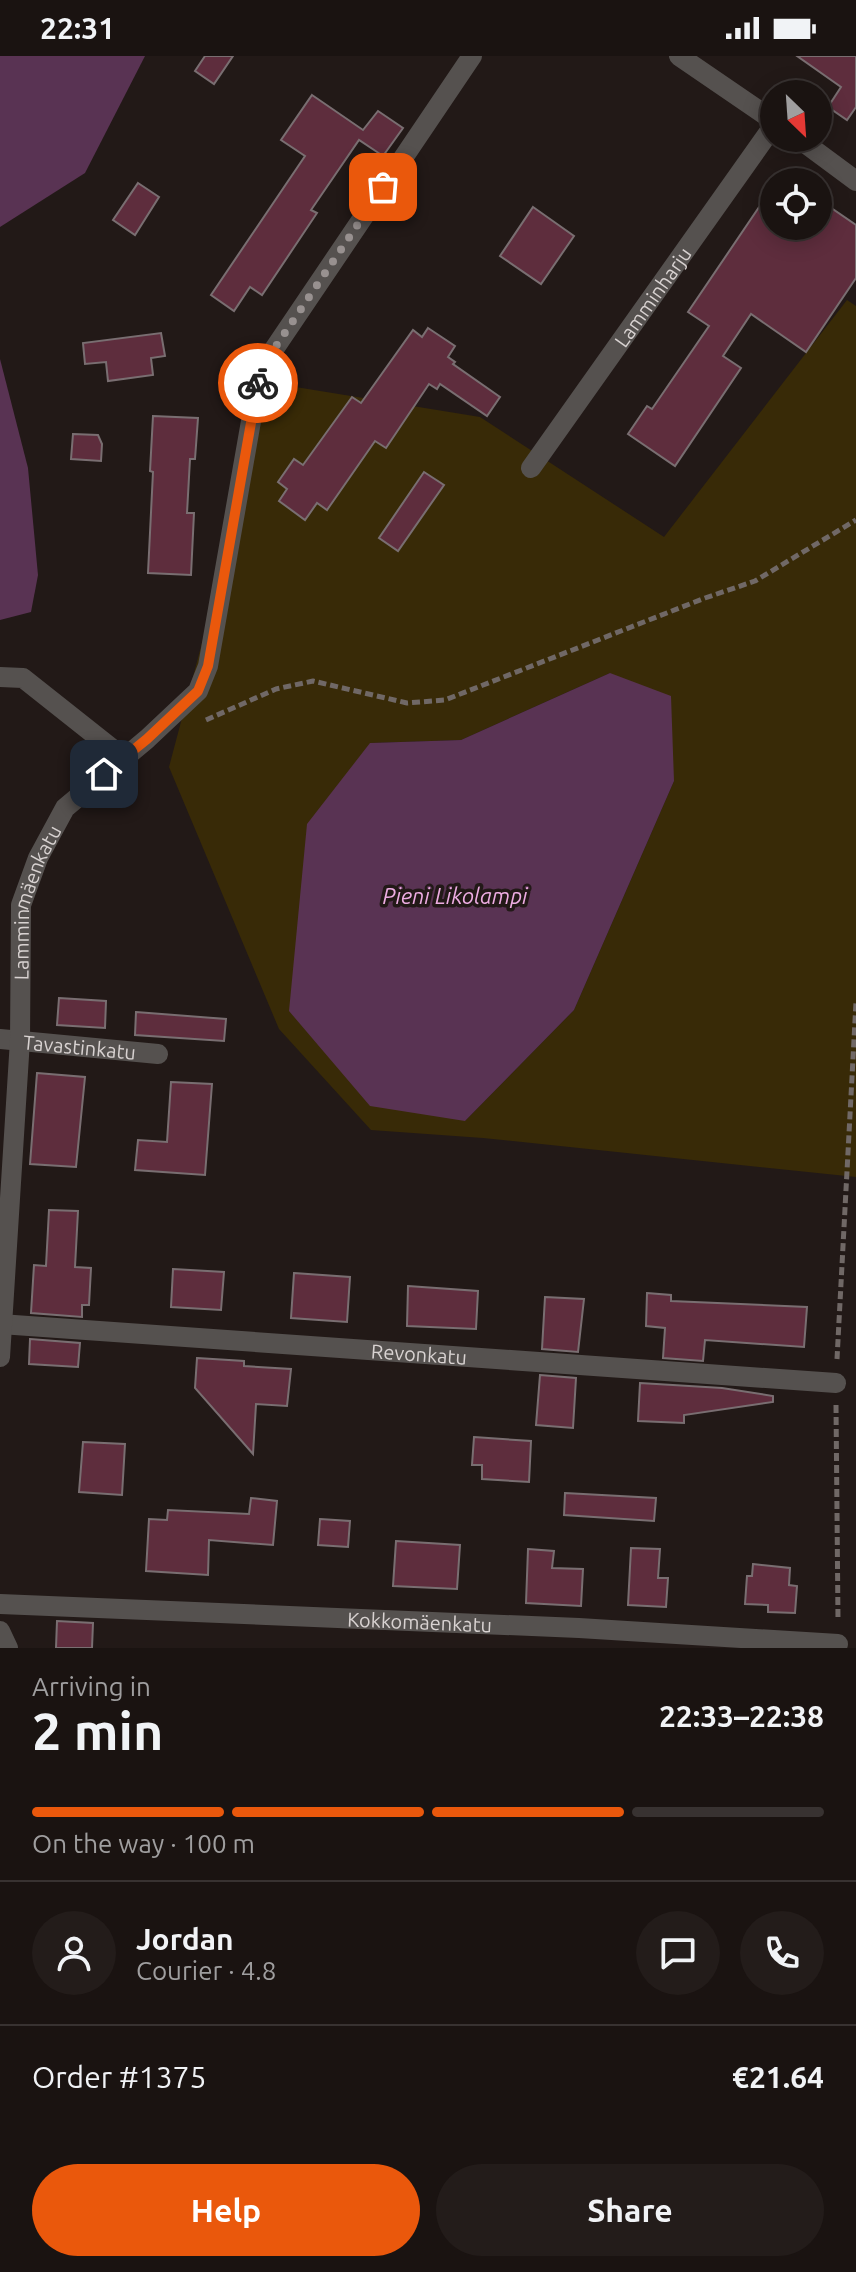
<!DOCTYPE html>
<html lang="en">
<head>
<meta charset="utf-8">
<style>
  body { margin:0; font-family:Ubuntu,sans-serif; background:#231c1a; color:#f1f3f6; height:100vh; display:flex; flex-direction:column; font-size:30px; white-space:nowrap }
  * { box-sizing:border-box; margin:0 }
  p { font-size:26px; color:#9f9e9f }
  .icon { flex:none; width:44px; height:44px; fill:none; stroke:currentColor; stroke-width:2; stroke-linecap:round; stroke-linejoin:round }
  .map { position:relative; height:1592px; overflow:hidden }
  .drawer { display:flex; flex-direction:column; background:#1a1311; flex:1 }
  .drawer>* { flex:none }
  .needle { width:52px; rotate:155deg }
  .buttons { position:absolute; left:760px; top:24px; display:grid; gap:16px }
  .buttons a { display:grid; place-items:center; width:72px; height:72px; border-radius:50%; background:#1a1311; box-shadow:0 4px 20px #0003,0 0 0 2px #383231; font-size:40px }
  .pin { position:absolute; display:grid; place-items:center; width:68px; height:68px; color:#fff; margin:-34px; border-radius:16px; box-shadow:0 4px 12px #0006 }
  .courier { position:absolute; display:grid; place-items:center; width:80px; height:80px; margin:-40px; border:6px solid #ea580c; border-radius:50%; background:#fff; color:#222; box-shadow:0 2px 10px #0007 }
  .head em { font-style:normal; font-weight:600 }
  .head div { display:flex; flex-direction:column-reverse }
  .head { display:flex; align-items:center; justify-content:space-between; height:136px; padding:0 32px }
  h1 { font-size:52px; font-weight:600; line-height:60px }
  .bar { display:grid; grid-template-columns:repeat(4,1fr); gap:12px 8px; align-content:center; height:96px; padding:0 32px }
  .bar i { height:10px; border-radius:6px; background:#383231 }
  .bar .current { background:#ea580c }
  .bar p { grid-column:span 4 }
  .line { display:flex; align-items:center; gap:20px; padding:0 32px; border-top:2px solid #383231 }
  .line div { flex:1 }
  .round { display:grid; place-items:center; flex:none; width:84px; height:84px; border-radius:42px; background:#231c1a }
  .cta { display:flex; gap:16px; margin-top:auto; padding:16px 32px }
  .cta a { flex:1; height:92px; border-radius:48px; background:#ea580c; color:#fff; font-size:32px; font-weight:600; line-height:92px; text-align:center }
  .cta a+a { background:#231c1a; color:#f1f3f6 }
  .status { display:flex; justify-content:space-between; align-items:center; height:56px; padding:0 40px; background:#1a1311; direction:ltr }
  .status svg { height:22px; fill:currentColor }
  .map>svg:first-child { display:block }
</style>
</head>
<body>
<div class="status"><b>22:31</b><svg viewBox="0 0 49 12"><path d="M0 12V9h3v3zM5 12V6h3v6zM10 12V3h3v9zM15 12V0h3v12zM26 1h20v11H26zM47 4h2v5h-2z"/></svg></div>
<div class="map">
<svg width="856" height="1592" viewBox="0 0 856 1592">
  <rect width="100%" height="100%" fill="#221917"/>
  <path fill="#382a07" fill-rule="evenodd" d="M 847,244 L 856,250 L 856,1121 L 483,1082 L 371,1074 L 279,973 L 169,711 L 271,327 L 480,361 L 664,481 ZM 610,617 L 674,725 L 574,954 L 465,1065 L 370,687 L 461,684 Z"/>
  <g fill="#593353">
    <path d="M 0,0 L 145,0 L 85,117 L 0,171 Z"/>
    <path d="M 0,303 L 28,412 L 38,519 L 31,556 L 0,564 Z"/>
    <path d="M 610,617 L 671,640 L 674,725 L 574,954 L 465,1065 L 370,1050 L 289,955 L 307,768 L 370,687 L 461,684 Z"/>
  </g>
  <g fill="#5e2d3d" stroke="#796e71" stroke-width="2">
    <path d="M 205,0 L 233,0 L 214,28 L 195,15 Z"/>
    <path d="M 797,0 L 856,0 L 856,51 L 847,64 L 828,51 L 841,31 Z"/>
    <path d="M 312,39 L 363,74 L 378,55 L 403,72 L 383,100 L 359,84 L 311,154 L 317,157 L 262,239 L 250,231 L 234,255 L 211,239 L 305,100 L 281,84 Z"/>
    <path d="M 138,127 L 159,141 L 135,179 L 113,164 Z"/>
    <path d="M 774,129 L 774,170 L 818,170 L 818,143 L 856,169 L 856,222 L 806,296 L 751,258 L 723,300 L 741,312 L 675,410 L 628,378 L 647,350 L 652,353 L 709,270 L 688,256 Z"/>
    <path d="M 533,151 L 574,180 L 541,228 L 500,200 Z"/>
    <path d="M 428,272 L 455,290 L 448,301 L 455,306 L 453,308 L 500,341 L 487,360 L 440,328 L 437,333 L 429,328 L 386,392 L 375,385 L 327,454 L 317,447 L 305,464 L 279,445 L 287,433 L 278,426 L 294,403 L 303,409 L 352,341 L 361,347 L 413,274 L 422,281 Z"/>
    <path d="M 161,277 L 165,300 L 151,302 L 153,319 L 108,325 L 106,306 L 85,308 L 83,287 Z"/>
    <path d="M 153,360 L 198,362 L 195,403 L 190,403 L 187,457 L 194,457 L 191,519 L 148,517 L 153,416 L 150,415 Z"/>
    <path d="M 73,378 L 98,379 L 102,388 L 101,405 L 71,403 Z"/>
    <path d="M 424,416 L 444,429 L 398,495 L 379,482 Z"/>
    <path d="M 59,942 L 106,945 L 105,972 L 57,969 Z"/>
    <path d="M 136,956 L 226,963 L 224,985 L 135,979 Z"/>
    <path d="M 37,1017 L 85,1021 L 76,1111 L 30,1108 Z"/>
    <path d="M 171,1026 L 212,1028 L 205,1119 L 135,1114 L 138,1084 L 167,1086 Z"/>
    <path d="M 49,1154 L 78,1155 L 75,1211 L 91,1212 L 89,1249 L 82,1249 L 82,1261 L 31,1257 L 34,1209 L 46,1210 Z"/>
    <path d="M 173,1213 L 224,1216 L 221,1254 L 171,1251 Z"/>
    <path d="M 294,1217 L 350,1221 L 347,1266 L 291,1262 Z"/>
    <path d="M 408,1230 L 478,1235 L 476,1273 L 407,1270 Z"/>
    <path d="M 647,1237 L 671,1239 L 671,1245 L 807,1251 L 804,1291 L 705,1284 L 703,1305 L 663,1302 L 665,1272 L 646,1270 Z"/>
    <path d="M 545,1241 L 584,1243 L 578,1296 L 542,1293 Z"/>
    <path d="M 30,1283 L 80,1287 L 78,1311 L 29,1308 Z"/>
    <path d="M 197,1302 L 244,1305 L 244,1310 L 291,1313 L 287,1350 L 256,1348 L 253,1398 L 195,1332 Z"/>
    <path d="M 540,1319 L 576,1322 L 573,1372 L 536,1369 Z"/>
    <path d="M 640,1327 L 722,1332 L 773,1340 L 773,1346 L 684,1359 L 684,1367 L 638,1365 Z"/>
    <path d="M 474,1381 L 531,1385 L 529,1426 L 482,1423 L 482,1409 L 472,1409 Z"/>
    <path d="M 83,1386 L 125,1388 L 122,1439 L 79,1436 Z"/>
    <path d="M 565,1437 L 656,1442 L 654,1465 L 564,1459 Z"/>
    <path d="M 251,1442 L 277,1445 L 273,1489 L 209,1484 L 208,1519 L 146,1515 L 149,1463 L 167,1464 L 168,1454 L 249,1458 Z"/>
    <path d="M 320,1463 L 350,1465 L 348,1491 L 318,1489 Z"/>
    <path d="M 396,1485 L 460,1489 L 457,1533 L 393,1530 Z"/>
    <path d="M 631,1492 L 660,1493 L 658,1522 L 668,1522 L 666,1551 L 628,1549 Z"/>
    <path d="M 528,1493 L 554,1495 L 552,1512 L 583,1513 L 581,1550 L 526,1547 Z"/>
    <path d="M 753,1508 L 790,1512 L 789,1529 L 797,1530 L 795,1557 L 768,1556 L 768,1549 L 745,1548 L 747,1520 L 752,1520 Z"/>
    <path d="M 57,1565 L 93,1567 L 92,1592 L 56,1592 Z"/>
  </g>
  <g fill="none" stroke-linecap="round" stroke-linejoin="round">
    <g stroke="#706866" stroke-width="5" stroke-dasharray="8 4" stroke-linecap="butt">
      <path d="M 206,664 L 276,633 L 313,625 L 407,647 L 445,644 L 705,542 L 755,525 L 856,464"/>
      <path d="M 837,1303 L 856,946"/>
      <path d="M 836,1349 L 838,1563"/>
    </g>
    <g stroke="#55514f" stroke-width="20">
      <path d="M 679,0 L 774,65"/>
      <path d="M 798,82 L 856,125"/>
      <path id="s1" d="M 531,412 L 774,69"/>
      <path d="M 0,621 L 23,622 L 124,702"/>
      <path id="s2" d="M 0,983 L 158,998"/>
      <path id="s3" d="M 0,1268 L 836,1327"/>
      <path id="s4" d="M 0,1301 L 20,984 L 21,849 L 38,802 L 65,752 L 147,683 L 198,635 L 208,610 L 260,314 L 472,0"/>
      <path id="s5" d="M 0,1548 L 579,1572 L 838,1588"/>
      <path d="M 0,1575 L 8,1592"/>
    </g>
  </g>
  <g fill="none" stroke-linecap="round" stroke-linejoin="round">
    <path stroke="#989190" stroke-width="8" stroke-dasharray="0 14.4" d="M 258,327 L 260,314 L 383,131"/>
    <path stroke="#ea580c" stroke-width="10" d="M 104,718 L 147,683 L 198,635 L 208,610 L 258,327"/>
  </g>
  <g text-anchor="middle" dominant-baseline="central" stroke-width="7" stroke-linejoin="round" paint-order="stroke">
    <g font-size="20" fill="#d8d2d1" stroke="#221917">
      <text stroke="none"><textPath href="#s1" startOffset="210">Lamminharju</textPath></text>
      <text stroke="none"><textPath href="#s4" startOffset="458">Lamminmäenkatu</textPath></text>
      <text stroke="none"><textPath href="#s2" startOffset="80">Tavastinkatu</textPath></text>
      <text stroke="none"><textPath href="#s3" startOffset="420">Revonkatu</textPath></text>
      <text stroke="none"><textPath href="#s5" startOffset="420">Kokkomäenkatu</textPath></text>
    </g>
    <g font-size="22" font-style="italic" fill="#edace2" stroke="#221917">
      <text x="455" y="839">Pieni Likolampi</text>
    </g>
  </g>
</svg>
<div class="buttons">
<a><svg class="needle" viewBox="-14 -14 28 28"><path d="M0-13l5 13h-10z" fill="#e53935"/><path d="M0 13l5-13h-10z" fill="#9f9e9f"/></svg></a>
<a><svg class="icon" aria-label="locate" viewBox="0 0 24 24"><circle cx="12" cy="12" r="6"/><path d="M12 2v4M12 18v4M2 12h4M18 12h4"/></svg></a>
</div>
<div class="pin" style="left:383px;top:131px;background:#ea580c"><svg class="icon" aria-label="bag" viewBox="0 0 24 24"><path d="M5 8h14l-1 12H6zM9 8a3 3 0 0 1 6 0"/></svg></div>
<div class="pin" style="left:104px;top:718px;background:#1f2937"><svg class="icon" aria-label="home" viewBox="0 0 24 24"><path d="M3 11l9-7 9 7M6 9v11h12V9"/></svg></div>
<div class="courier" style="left:258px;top:327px"><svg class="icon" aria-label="bike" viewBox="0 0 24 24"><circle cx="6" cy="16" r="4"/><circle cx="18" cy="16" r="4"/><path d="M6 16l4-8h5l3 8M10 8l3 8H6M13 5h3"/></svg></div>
</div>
<section class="drawer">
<div class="head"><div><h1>2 min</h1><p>Arriving in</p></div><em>22:33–22:38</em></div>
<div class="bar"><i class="current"></i><i class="current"></i><i class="current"></i><i></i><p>On the way · 100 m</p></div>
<div class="line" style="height:144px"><a class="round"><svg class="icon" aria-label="person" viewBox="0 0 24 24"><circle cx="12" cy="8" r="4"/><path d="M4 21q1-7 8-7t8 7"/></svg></a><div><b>Jordan</b><p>Courier · 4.8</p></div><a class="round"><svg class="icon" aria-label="chat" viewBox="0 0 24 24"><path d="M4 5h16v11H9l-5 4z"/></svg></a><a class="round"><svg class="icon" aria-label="phone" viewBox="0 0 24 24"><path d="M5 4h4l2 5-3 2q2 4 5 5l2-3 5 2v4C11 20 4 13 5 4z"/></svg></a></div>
<div class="line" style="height:104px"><div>Order #1375</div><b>€21.64</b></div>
<div class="cta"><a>Help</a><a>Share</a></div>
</section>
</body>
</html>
